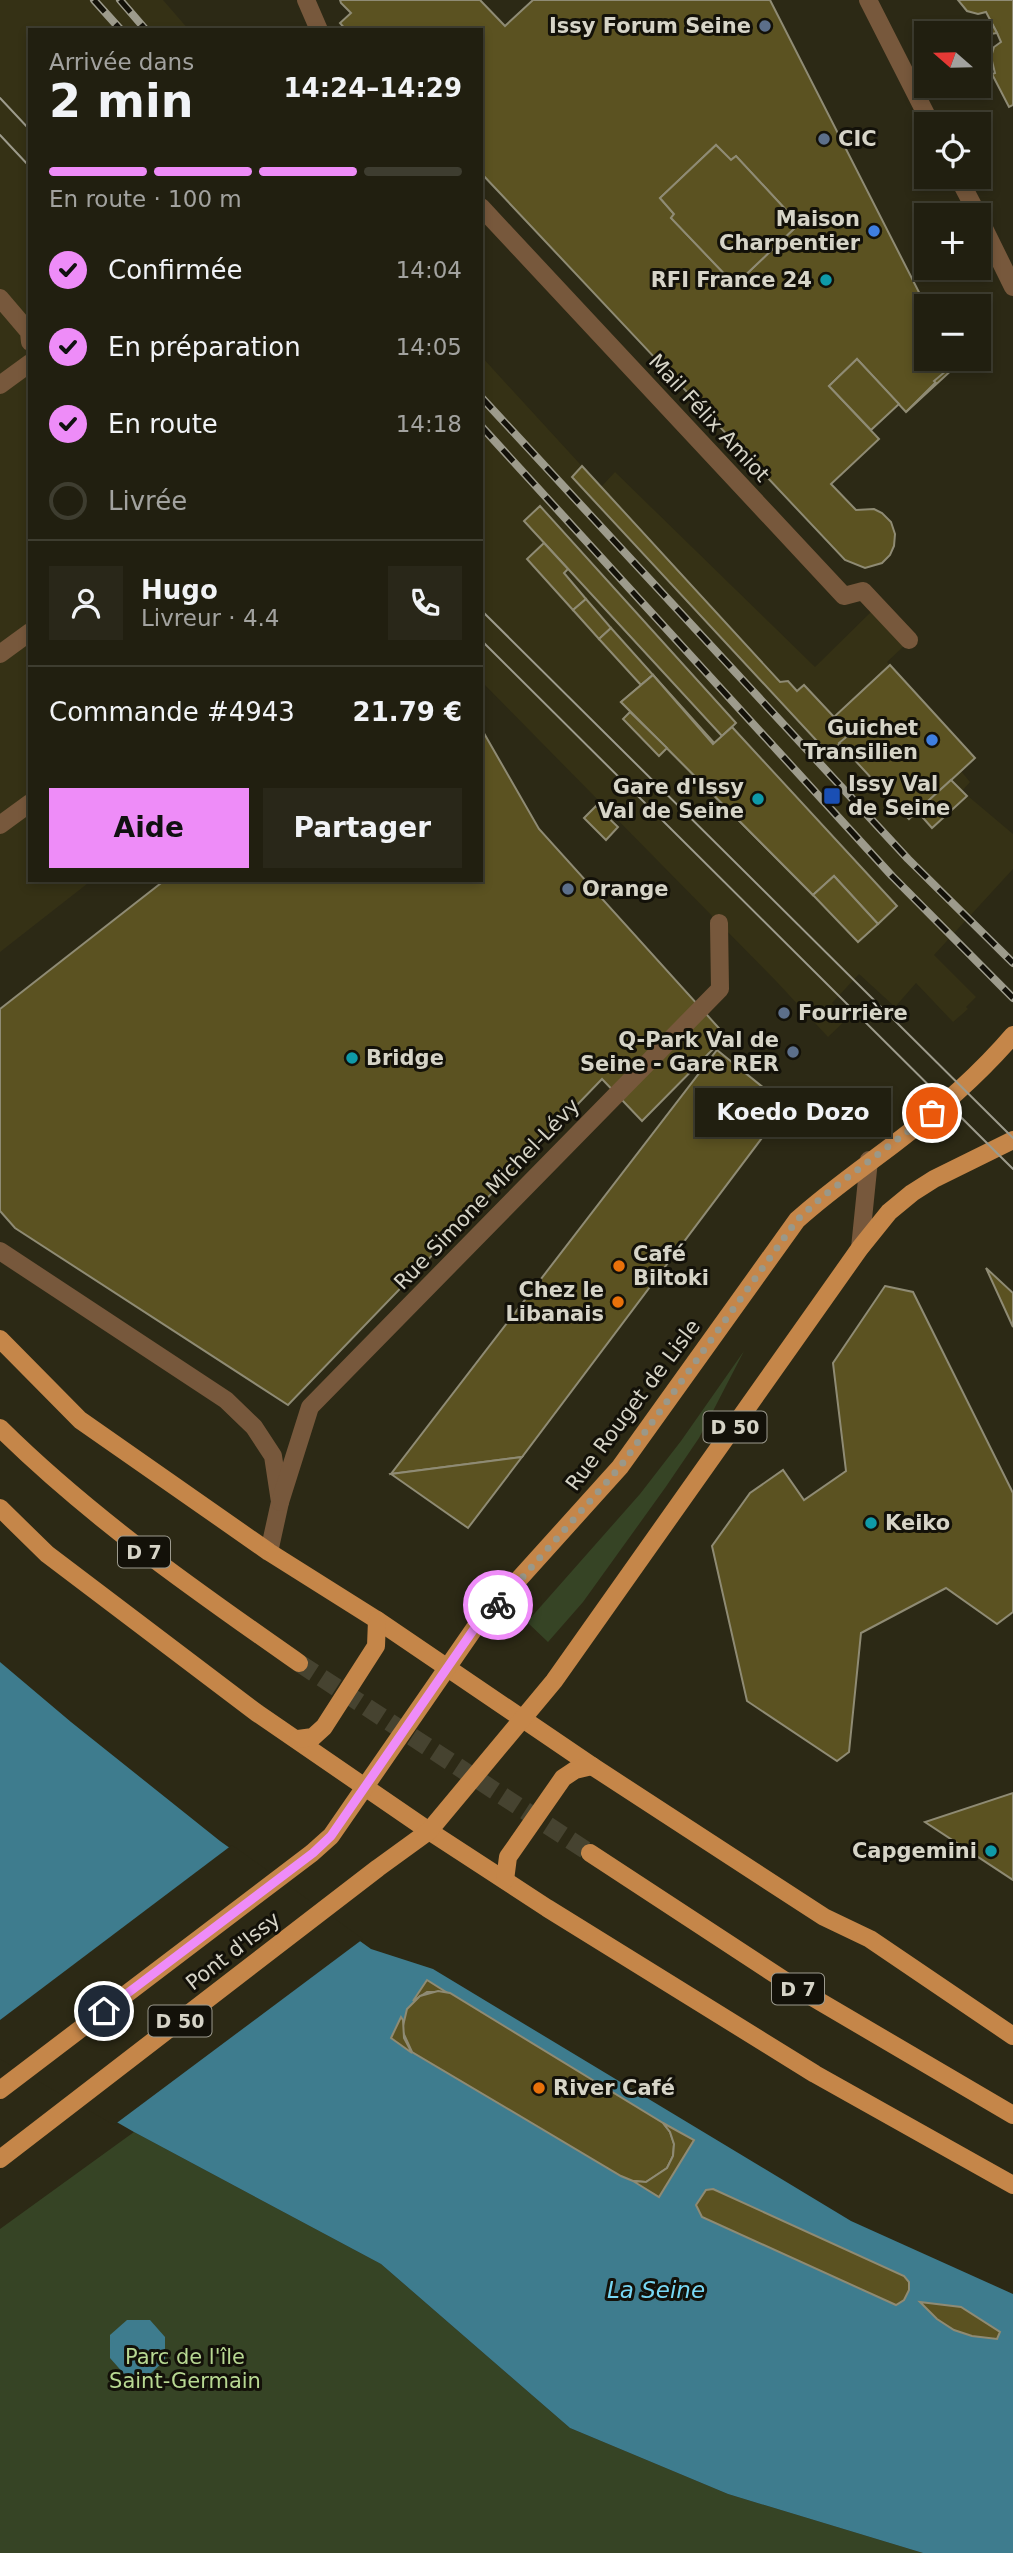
<!DOCTYPE html>
<html lang="fr">
<head>
<meta charset="utf-8">
<style>
  body { margin:0; font-family:"DejaVu Sans",sans-serif; background:#292719; color:#f1f3f6; height:100vh; display:flex; flex-direction:column; font-size:26px; white-space:nowrap }
  * { box-sizing:border-box; margin:0 }
  p { font-size:23px; color:#a2a29f }
  .icon { flex:none; width:38px; height:38px; fill:none; stroke:currentColor; stroke-width:2; stroke-linecap:round; stroke-linejoin:round }
  .map { position:relative; flex:1; overflow:hidden }
  .sheet { position:absolute; left:28px; top:28px; width:455px; height:854px; display:flex; flex-direction:column; background:#211f10; border-radius:0px; box-shadow:0 4px 10px #0003,0 0 0 2px #3e3d30 }
  .sheet>* { flex:none }
  .needle { width:46px; rotate:290deg }
  .fabs { position:absolute; left:914px; top:21px; display:grid; gap:14px }
  .fabs a { display:grid; place-items:center; width:77px; height:77px; border-radius:0px; background:#211f10; box-shadow:0 4px 10px #0003,0 0 0 2px #3e3d30; font-size:35px }
  .pin { position:absolute; display:grid; place-items:center; width:60px; height:60px; color:#fff; margin:-30px; border:4px solid #fff; border-radius:50%; box-shadow:0 2px 7px #0007 }
  .courier { position:absolute; display:grid; place-items:center; width:70px; height:70px; margin:-35px; border:5px solid #ee8cf8; border-radius:50%; background:#fff; color:#222; box-shadow:0 2px 9px #0007 }
  .bubble { position:absolute; height:49px; border-radius:0px; background:#211f10; box-shadow:0 4px 10px #0003,0 0 0 2px #3e3d30; font-size:23px; font-weight:700; line-height:49px; text-align:center }
  .head em { font-style:normal; font-weight:700 }
  .head div { display:flex; flex-direction:column-reverse }
  .head { display:flex; align-items:center; justify-content:space-between; height:119px; padding:0 21px }
  h1 { font-size:46px; font-weight:700; line-height:52px }
  .bar { display:grid; grid-template-columns:repeat(4,1fr); gap:10px 7px; align-content:center; height:84px; padding:0 21px }
  .bar i { height:9px; border-radius:5px; background:#3e3d30 }
  .bar .on { background:#ee8cf8 }
  .bar p { grid-column:span 4 }
  .line { display:flex; align-items:center; gap:18px; padding:0 21px; border-top:2px solid #3e3d30 }
  .line div { flex:1 }
  .round { display:grid; place-items:center; flex:none; width:74px; height:74px; border-radius:0px; background:#292719 }
  ol { padding:0 21px; list-style:none }
  li { display:flex; align-items:center; gap:21px; height:77px }
  li p { margin-inline-start:auto }
  li .icon { padding:7px; border-radius:50%; background:#ee8cf8; color:#111; stroke-width:4 }
  li:last-child { color:#a2a29f }
  li i { width:38px; height:38px; border:4px solid #3e3d30; border-radius:50% }
  .cta { display:flex; gap:14px; margin-top:auto; padding:14px 21px }
  .cta a { flex:1; height:80px; border-radius:0px; background:#ee8cf8; color:#111; font-size:28px; font-weight:700; line-height:80px; text-align:center }
  .cta a+a { background:#292719; color:#f1f3f6 }
  .map>svg:first-child { display:block }
</style>
</head>
<body>
<div class="map">
<svg width="1013" height="2553" viewBox="0 0 1013 2553">
  <rect width="100%" height="100%" fill="#2c2915"/>
  <g fill="#353115">
    <path d="M 0,0 L 163,0 L 189,30 L 30,30 L 30,880 L 92,880 L 0,952 Z"/>
    <path d="M 481,356 L 601,487 L 615,472 L 815,667 L 871,612 L 904,646 L 887,662 L 975,758 L 961,771 L 970,782 L 962,791 L 1013,834 L 1013,869 L 934,955 L 976,997 L 966,1007 L 968,1009 L 953,1022 L 916,983 L 895,1007 L 859,974 L 832,1003 L 847,1019 L 828,1037 L 776,981 L 481,681 Z"/>
  </g>
  <g fill="#364425">
    <path d="M 744,1351 L 699,1438 L 665,1488 L 583,1602 L 548,1642 L 527,1622 L 640,1494 L 681,1441 Z"/>
    <path d="M 134,2132 L 381,2264 L 570,2428 L 728,2494 L 923,2553 L 0,2553 L 0,2229 Z"/>
  </g>
  <g fill="#3e7c8e">
    <path d="M 0,1662 L 71,1722 L 220,1841 L 371,1949 L 433,1969 L 851,2221 L 1013,2294 L 1013,2553 L 923,2553 L 728,2494 L 570,2428 L 381,2264 L 134,2132 L 0,2055 Z"/>
    <path d="M 127,2320 L 150,2320 L 165,2337 L 165,2360 L 148,2376 L 125,2375 L 110,2358 L 110,2335 Z"/>
  </g>
  <path fill="#2c2915" d="M 232,1845 L 363,1939 L 114,2125 L 0,2059 L 0,2020 Z"/>
  <g fill="#5b5221" stroke="#8f8b74" stroke-width="2" fill-rule="evenodd">
    <path d="M 480,0 L 505,26 L 533,0 L 770,0 L 926,306 L 926,359 L 947,359 L 953,365 L 906,412 L 857,359 L 829,386 L 879,439 L 831,484 L 856,510 L 874,509 L 882,513 L 891,522 L 895,534 L 894,546 L 890,555 L 882,563 L 865,568 L 845,560 L 481,173 L 481,30 L 346,30 L 340,23 L 351,13 L 341,3 L 340,0 ZM 716,145 L 731,160 L 736,156 L 799,224 L 735,285 L 671,218 L 674,214 L 660,198 Z"/>
    <path d="M 958,0 L 1013,0 L 1013,105 L 1009,107 L 992,74 L 995,73 L 991,57 L 994,47 L 1001,42 L 997,33 L 986,12 L 978,14 L 967,11 Z"/>
    <path d="M 990,20 L 997,33 L 991,34 L 987,30 L 986,25 Z"/>
    <path d="M 716,145 L 731,160 L 736,156 L 799,224 L 735,285 L 671,218 L 674,214 L 660,198 Z"/>
    <path d="M 857,359 L 899,404 L 871,430 L 829,386 Z"/>
    <path d="M 953,365 L 955,367 L 906,412 L 936,383 L 934,381 Z"/>
    <path d="M 582,466 L 780,682 L 788,681 L 797,691 L 804,685 L 850,734 L 829,754 L 572,477 Z"/>
    <path d="M 540,506 L 736,723 L 722,736 L 524,521 Z"/>
    <path d="M 544,543 L 568,569 L 564,573 L 586,599 L 573,610 L 527,559 Z"/>
    <path d="M 586,599 L 611,628 L 599,639 L 573,610 Z"/>
    <path d="M 611,628 L 653,675 L 641,685 L 599,639 Z"/>
    <path d="M 890,665 L 975,758 L 909,819 L 839,743 L 850,734 L 834,717 Z"/>
    <path d="M 653,675 L 834,876 L 813,895 L 621,702 Z"/>
    <path d="M 653,675 L 713,744 L 732,727 L 897,906 L 878,924 L 834,876 L 813,895 L 621,702 Z"/>
    <path d="M 630,712 L 667,748 L 659,756 L 623,719 Z"/>
    <path d="M 481,728 L 539,829 L 726,1036 L 642,1121 L 602,1079 L 288,1405 L 15,1228 L 0,1211 L 0,1009 L 165,880 L 481,880 Z"/>
    <path d="M 951,780 L 967,796 L 932,828 L 917,811 Z"/>
    <path d="M 596,806 L 618,827 L 606,840 L 584,818 Z"/>
    <path d="M 834,876 L 878,924 L 858,942 L 813,895 Z"/>
    <path d="M 717,1050 L 786,1106 L 522,1457 L 391,1474 Z"/>
    <path d="M 986,1268 L 1013,1293 L 1013,1327 Z"/>
    <path d="M 885,1286 L 913,1292 L 1013,1493 L 1013,1612 L 997,1624 L 946,1588 L 861,1633 L 849,1752 L 837,1761 L 747,1701 L 712,1546 L 750,1493 L 783,1470 L 804,1500 L 846,1471 L 833,1363 Z"/>
    <path d="M 522,1457 L 468,1528 L 391,1474 Z"/>
    <path d="M 1013,1793 L 1013,1880 L 925,1822 Z"/>
    <path d="M 427,1980 L 446,1992 L 427,1992 L 413,2001 Z"/>
    <path d="M 438,1991 L 450,1993 L 663,2123 L 670,2132 L 674,2144 L 673,2156 L 667,2168 L 646,2182 L 633,2181 L 621,2176 L 412,2052 L 402,2030 L 407,2009 L 420,1996 Z"/>
    <path d="M 401,2017 L 403,2020 L 404,2038 L 412,2053 L 391,2038 Z"/>
    <path d="M 663,2123 L 694,2140 L 659,2197 L 633,2181 L 646,2182 L 667,2168 L 673,2156 L 674,2144 L 670,2132 Z"/>
    <path d="M 713,2189 L 904,2276 L 909,2282 L 909,2290 L 904,2300 L 896,2305 L 702,2217 L 696,2205 L 706,2190 Z"/>
    <path d="M 920,2302 L 961,2307 L 1000,2332 L 997,2339 L 972,2336 L 954,2330 L 937,2319 Z"/>
  </g>
  <g fill="none" stroke-linecap="round" stroke-linejoin="round">
    <path stroke="#464330" stroke-width="18" stroke-dasharray="18 9" stroke-linecap="butt" d="M 299,1663 L 590,1853"/>
    <g stroke="#77583c" stroke-width="18">
      <path d="M 306,0 L 319,30"/>
      <path d="M 868,0 L 931,124"/>
      <path d="M 958,177 L 978,215"/>
      <path d="M 481,207 L 844,596 L 863,591 L 909,640"/>
      <path d="M 978,216 L 1013,287"/>
      <path d="M 0,298 L 29,332 L 30,342"/>
      <path d="M 0,385 L 30,363"/>
      <path d="M 0,654 L 30,632"/>
      <path d="M 0,825 L 30,803"/>
      <path d="M 860,1248 L 869,1160"/>
      <path d="M 0,1251 L 226,1400 L 254,1427 L 273,1456 L 280,1502 L 269,1552"/>
      <path d="M 280,1502 L 310,1407 L 720,989 L 719,923"/>
    </g>
    <g stroke="#c58649" stroke-width="18">
      <path d="M 0,1339 L 80,1420 L 269,1552 L 377,1620 L 592,1766 L 824,1917 L 870,1939 L 1013,2036"/>
      <path d="M 0,1428 C 91,1518 195,1590 299,1663"/>
      <path d="M 0,1508 L 47,1554 L 257,1713 L 429,1831 L 547,1908 L 815,2074 L 1013,2185"/>
      <path d="M 298,1739 L 313,1737 L 324,1727 L 376,1646 L 377,1620"/>
      <path d="M 590,1853 L 790,1984 L 1013,2115"/>
      <path d="M 505,1880 L 508,1857 L 563,1778 L 575,1770 L 592,1766"/>
      <path d="M 0,2090 L 312,1853 L 331,1836 L 474,1629 L 620,1467 L 797,1220 C 828,1192 861,1169 894,1144 C 936,1112 978,1076 1013,1035"/>
      <path d="M 0,2159 L 378,1868 L 429,1831 L 554,1681 L 860,1248 L 889,1212 L 912,1193 L 934,1179 L 1013,1140"/>
    </g>
    <g stroke="#9d9b8c" stroke-width="2">
      <path d="M 0,98 L 30,130"/>
      <path d="M 0,135 L 30,167"/>
      <path d="M 481,610 L 1013,1138"/>
      <path d="M 481,640 L 1013,1169"/>
    </g>
    <defs>
      <g id="rail">
        <path d="M 94,0 L 121,30"/>
        <path d="M 120,0 L 146,30"/>
        <path d="M 481,397 L 908,859 L 1013,963"/>
        <path d="M 481,426 L 892,876 L 1013,998"/>
      </g>
    </defs>
    <use href="#rail" stroke="#9d9b8c" stroke-width="8"/>
    <use href="#rail" stroke="#131109" stroke-width="5" stroke-dasharray="16" stroke-linecap="butt"/>
  </g>
  <g fill="none" stroke-linecap="round" stroke-linejoin="round">
    <path stroke="#9a9889" stroke-width="7" stroke-dasharray="0 12.6" d="M 498,1605 L 620,1467 L 797,1220 L 822,1197 L 932,1113"/>
    <path stroke="#ee8cf8" stroke-width="9" d="M 104,2011 L 313,1853 L 331,1836 L 474,1629 L 498,1605"/>
  </g>
  <g fill="#5c6f8a" stroke="#131109" stroke-width="2.5">
    <circle cx="765" cy="26" r="7"/>
    <circle cx="824" cy="139" r="7"/>
    <circle cx="568" cy="889" r="7"/>
    <circle cx="784" cy="1013" r="7"/>
    <circle cx="793" cy="1052" r="7"/>
  </g>
  <g fill="#3f7fe0" stroke="#131109" stroke-width="2.5">
    <circle cx="874" cy="231" r="7"/>
    <circle cx="932" cy="740" r="7"/>
  </g>
  <g fill="#0f9aa8" stroke="#131109" stroke-width="2.5">
    <circle cx="826" cy="280" r="7"/>
    <circle cx="758" cy="799" r="7"/>
    <circle cx="352" cy="1058" r="7"/>
    <circle cx="871" cy="1523" r="7"/>
    <circle cx="991" cy="1851" r="7"/>
  </g>
  <rect fill="#1a4fb4" stroke="#131109" stroke-width="2.5" x="823" y="787" width="18" height="18" rx="3.5"/>
  <g fill="#e8710a" stroke="#131109" stroke-width="2.5">
    <circle cx="619" cy="1266" r="7"/>
    <circle cx="618" cy="1302" r="7"/>
    <circle cx="539" cy="2088" r="7"/>
  </g>
  <g text-anchor="middle" dominant-baseline="central" stroke-width="6" stroke-linejoin="round" paint-order="stroke">
    <g fill="#131109" stroke="#9c9a8e" stroke-width="2">
      <rect x="703.5" y="1411.5" width="63" height="31" rx="5"/>
      <rect x="118" y="1536.5" width="52" height="31" rx="5"/>
      <rect x="772" y="1973.5" width="52" height="31" rx="5"/>
      <rect x="148.5" y="2005.5" width="63" height="31" rx="5"/>
    </g>
    <g font-size="19" font-weight="bold" fill="#d6d4c7">
      <text x="735" y="1427">D 50</text>
      <text x="144" y="1552">D 7</text>
      <text x="798" y="1989">D 7</text>
      <text x="180" y="2021">D 50</text>
    </g>
    <g font-size="21" font-weight="bold" fill="#d6d4c7" stroke="#131109" text-anchor="end">
      <text x="751" y="26">Issy Forum Seine</text>
      <text x="838" y="139" text-anchor="start">CIC</text>
      <text x="860" y="219">Maison<tspan x="860" dy="24">Charpentier</tspan></text>
      <text x="812" y="280">RFI France 24</text>
      <text x="918" y="728">Guichet<tspan x="918" dy="24">Transilien</tspan></text>
      <text x="848" y="784" text-anchor="start">Issy Val<tspan x="848" dy="24">de Seine</tspan></text>
      <text x="744" y="787">Gare d'Issy<tspan x="744" dy="24">Val de Seine</tspan></text>
      <text x="582" y="889" text-anchor="start">Orange</text>
      <text x="798" y="1013" text-anchor="start">Fourrière</text>
      <text x="779" y="1040">Q-Park Val de<tspan x="779" dy="24">Seine - Gare RER</tspan></text>
      <text x="366" y="1058" text-anchor="start">Bridge</text>
      <text x="633" y="1254" text-anchor="start">Café<tspan x="633" dy="24">Biltoki</tspan></text>
      <text x="604" y="1290">Chez le<tspan x="604" dy="24">Libanais</tspan></text>
      <text x="885" y="1523" text-anchor="start">Keiko</text>
      <text x="977" y="1851">Capgemini</text>
      <text x="553" y="2088" text-anchor="start">River Café</text>
    </g>
    <g font-size="21" fill="#d6d4c7" stroke="#131109">
      <text transform="translate(709 418) rotate(47)">Mail Félix Amiot</text>
      <text transform="translate(487 1194) rotate(-46)">Rue Simone Michel-Lévy</text>
      <text transform="translate(633 1405) rotate(-53)">Rue Rouget de Lisle</text>
      <text transform="translate(233 1951) rotate(-38)">Pont d'Issy</text>
    </g>
    <g font-size="21" fill="#b8d892" stroke="#131109">
      <text x="185" y="2357">Parc de l'île<tspan x="185" dy="24">Saint-Germain</tspan></text>
    </g>
    <g font-size="23" font-style="italic" fill="#78d8f5" stroke="#131109">
      <text x="656" y="2290">La Seine</text>
    </g>
  </g>
</svg>
<div class="fabs">
<a><svg class="needle" viewBox="-14 -14 28 28"><path d="M0-13l5 13h-10z" fill="#e53935"/><path d="M0 13l5-13h-10z" fill="#a2a29f"/></svg></a>
<a><svg class="icon" aria-label="locate" viewBox="0 0 24 24"><circle cx="12" cy="12" r="6"/><path d="M12 2v4M12 18v4M2 12h4M18 12h4"/></svg></a>
<a>+</a>
<a>−</a>
</div>
<div class="pin" style="left:932px;top:1113px;background:#ea580c"><svg class="icon" aria-label="bag" viewBox="0 0 24 24"><path d="M5 8h14l-1 12H6zM9 8a3 3 0 0 1 6 0"/></svg></div>
<div class="pin" style="left:104px;top:2011px;background:#1f2937"><svg class="icon" aria-label="home" viewBox="0 0 24 24"><path d="M3 11l9-7 9 7M6 9v11h12V9"/></svg></div>
<div class="courier" style="left:498px;top:1605px"><svg class="icon" aria-label="bike" viewBox="0 0 24 24"><circle cx="6" cy="16" r="4"/><circle cx="18" cy="16" r="4"/><path d="M6 16l4-8h5l3 8M10 8l3 8H6M13 5h3"/></svg></div>
<div class="bubble" style="left:695px;top:1088px;width:196px">Koedo Dozo</div>
<section class="sheet">
<div class="head"><div><h1>2 min</h1><p>Arrivée dans</p></div><em>14:24–14:29</em></div>
<div class="bar"><i class="on"></i><i class="on"></i><i class="on"></i><i></i><p>En route · 100 m</p></div>
<ol>
<li><svg class="icon" aria-label="check" viewBox="0 0 24 24"><path d="M5 12l5 5 9-10"/></svg>Confirmée<p>14:04</p></li>
<li><svg class="icon" aria-label="check" viewBox="0 0 24 24"><path d="M5 12l5 5 9-10"/></svg>En préparation<p>14:05</p></li>
<li><svg class="icon" aria-label="check" viewBox="0 0 24 24"><path d="M5 12l5 5 9-10"/></svg>En route<p>14:18</p></li>
<li><i></i>Livrée</li>
</ol>
<div class="line" style="height:126px"><a class="round"><svg class="icon" aria-label="person" viewBox="0 0 24 24"><circle cx="12" cy="8" r="4"/><path d="M4 21q1-7 8-7t8 7"/></svg></a><div><b>Hugo</b><p>Livreur · 4.4</p></div><a class="round"><svg class="icon" aria-label="phone" viewBox="0 0 24 24"><path d="M5 4h4l2 5-3 2q2 4 5 5l2-3 5 2v4C11 20 4 13 5 4z"/></svg></a></div>
<div class="line" style="height:91px"><div>Commande #4943</div><b>21.79 €</b></div>
<div class="cta"><a>Aide</a><a>Partager</a></div>
</section>
</div>
</body>
</html>
